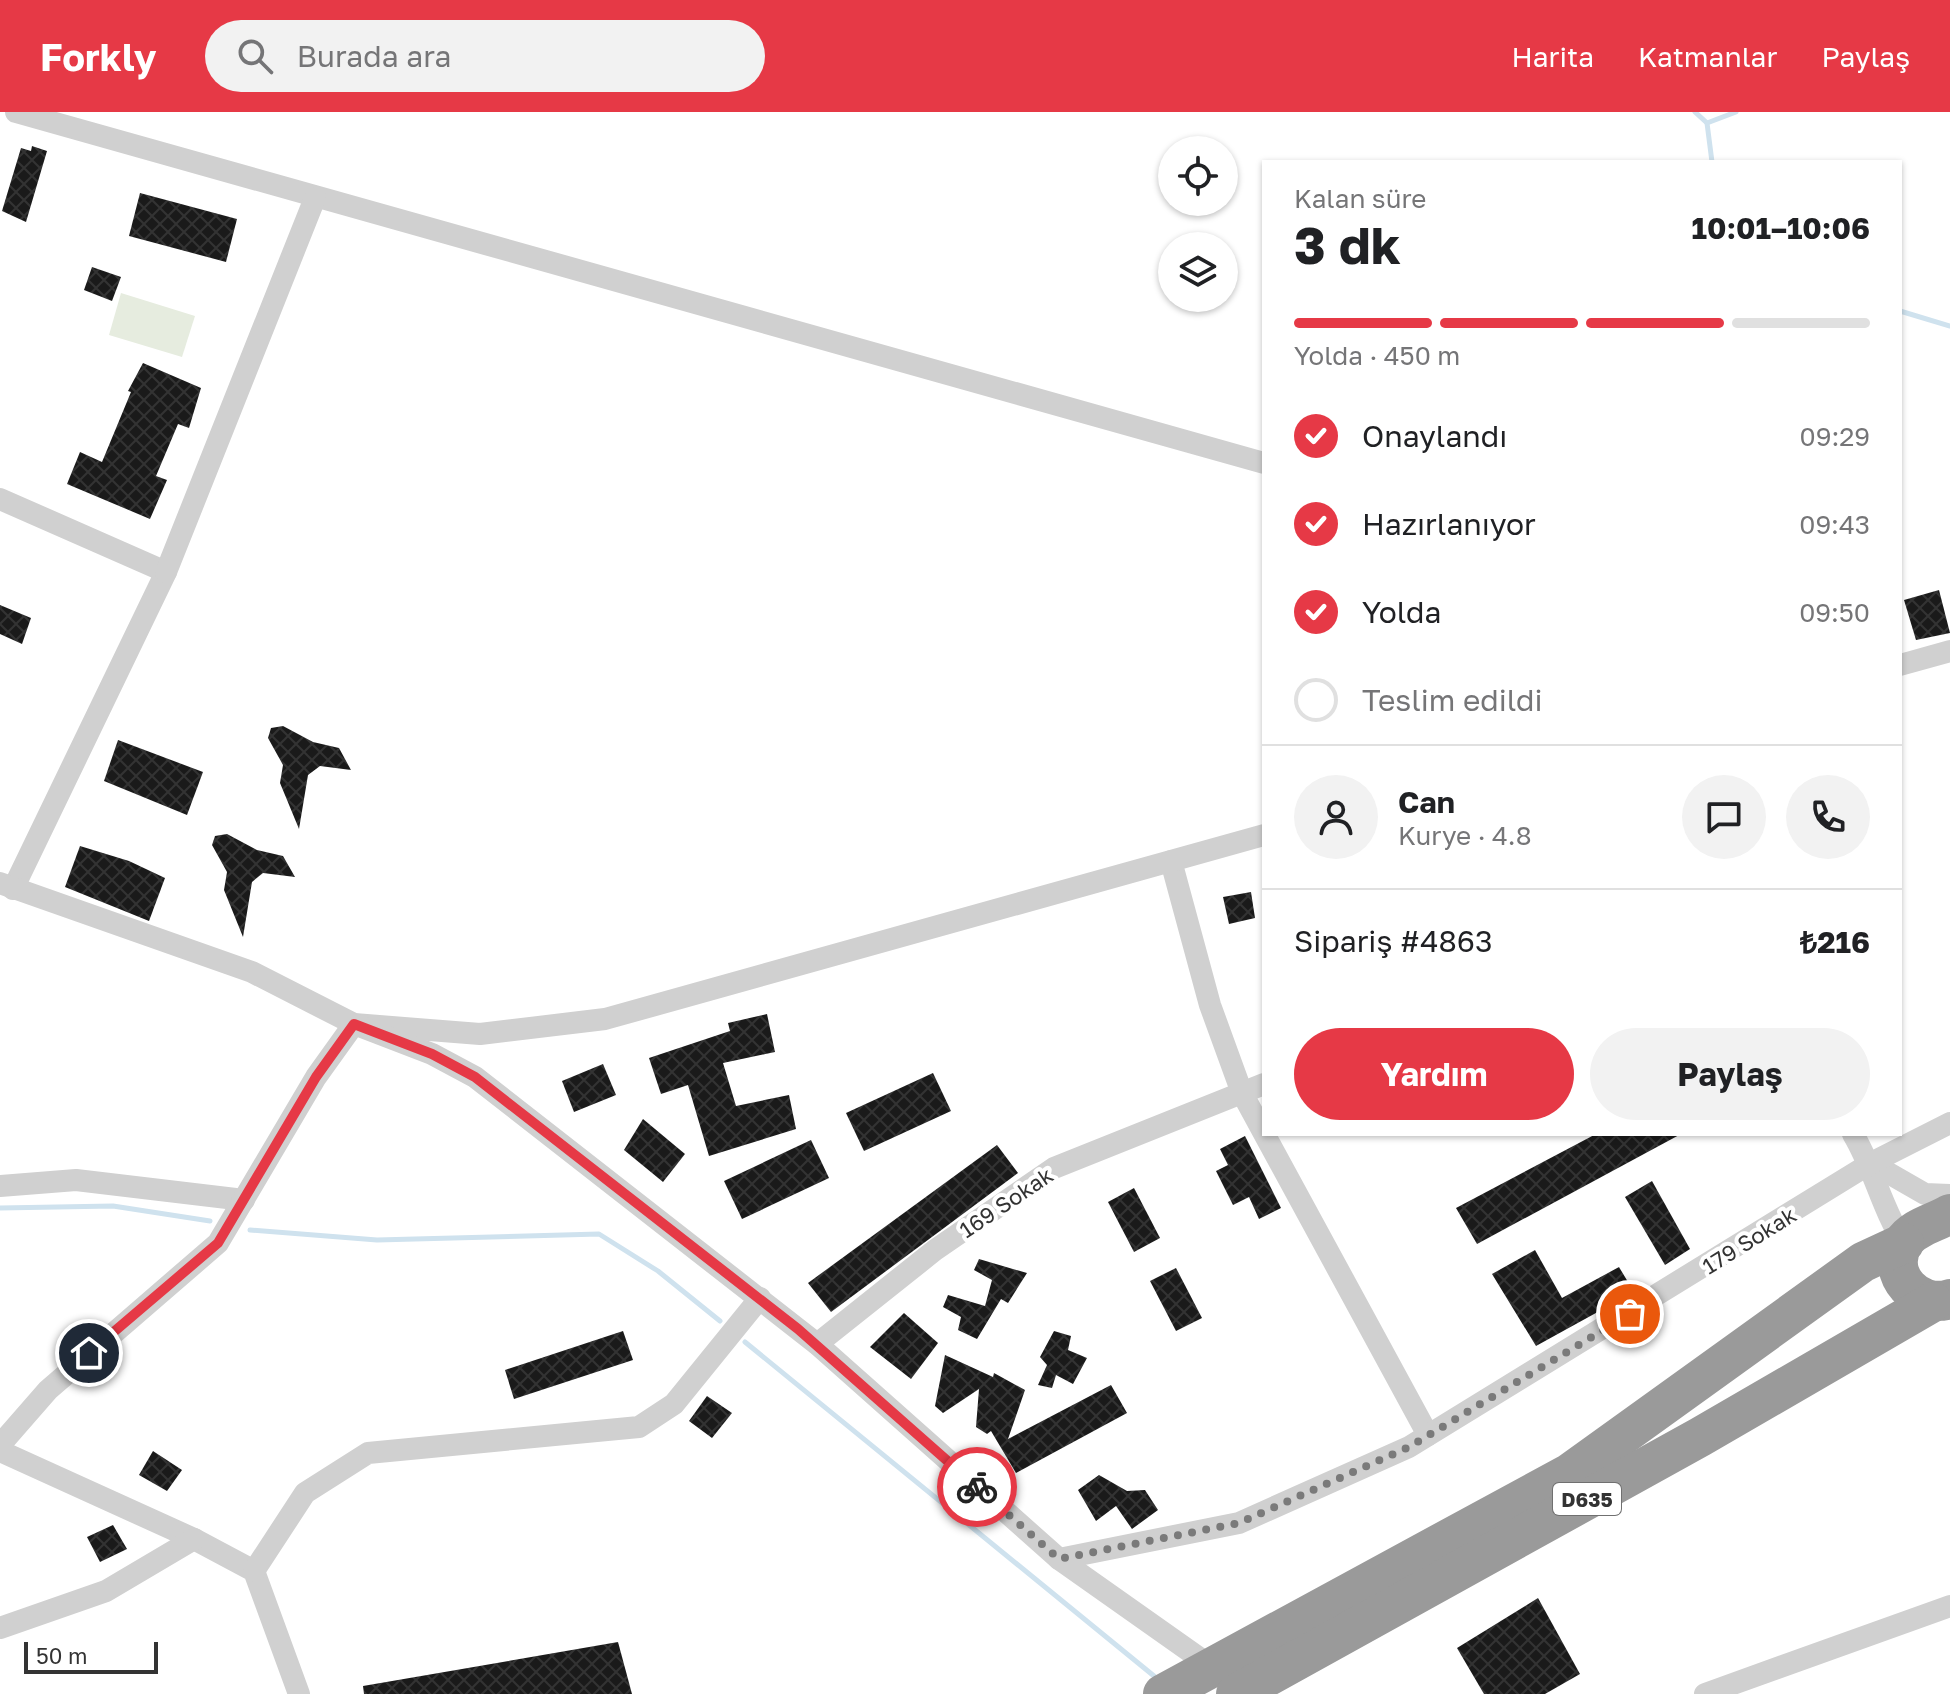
<!DOCTYPE html>
<html lang="tr">
<head>
<meta charset="utf-8">
<style>
  body { margin:0; font-family:"Golos Text",sans-serif; background:#f2f2f2; color:#202124; height:100vh; display:flex; flex-direction:column; font-size:30px; white-space:nowrap }
  * { box-sizing:border-box; margin:0 }
  p { font-size:26px; color:#757577 }
  .icon { flex:none; width:44px; height:44px; fill:none; stroke:currentColor; stroke-width:2; stroke-linecap:round; stroke-linejoin:round }
  .map { position:relative; flex:1; overflow:hidden }
  .details { position:absolute; left:1262px; top:48px; width:640px; height:976px; display:flex; flex-direction:column; background:#fff; border-radius:0px; box-shadow:0 2px 6px #0004 }
  .details>* { flex:none }
  .controls { position:absolute; left:1158px; top:24px; display:grid; gap:16px }
  .controls a { display:grid; place-items:center; width:80px; height:80px; border-radius:50%; background:#fff; box-shadow:0 2px 6px #0004; font-size:40px }
  .scale { position:absolute; left:24px; bottom:20px; width:134px; box-sizing:border-box; padding-left:8px; border:4px solid #333; border-top:0; font-size:22px; line-height:28px; white-space:nowrap; color:#333; -webkit-text-stroke:6px #fff; paint-order:stroke }
  .pin { position:absolute; display:grid; place-items:center; width:68px; height:68px; color:#fff; margin:-34px; border:4px solid #fff; border-radius:50%; box-shadow:0 2px 8px #0007 }
  .courier { position:absolute; display:grid; place-items:center; width:80px; height:80px; margin:-40px; border:6px solid #e63946; border-radius:50%; background:#fff; color:#222; box-shadow:0 2px 10px #0007 }
  .overview em { font-style:normal; font-weight:700 }
  .overview div { display:flex; flex-direction:column-reverse }
  .overview { display:flex; align-items:center; justify-content:space-between; height:136px; padding:0 32px }
  h1 { font-size:52px; font-weight:700; line-height:60px }
  .bar { display:grid; grid-template-columns:repeat(4,1fr); gap:12px 8px; align-content:center; height:96px; padding:0 32px }
  .bar i { height:10px; border-radius:6px; background:#e0e0e0 }
  .bar .active { background:#e63946 }
  .bar p { grid-column:span 4 }
  .line { display:flex; align-items:center; gap:20px; padding:0 32px; border-top:2px solid #e0e0e0 }
  .line div { flex:1 }
  .round { display:grid; place-items:center; flex:none; width:84px; height:84px; border-radius:42px; background:#f2f2f2 }
  ol { padding:0 32px; list-style:none }
  li { display:flex; align-items:center; gap:24px; height:88px }
  li p { margin-inline-start:auto }
  li .icon { padding:8px; border-radius:50%; background:#e63946; color:#fff; stroke-width:4 }
  li:last-child { color:#757577 }
  li i { width:44px; height:44px; border:4px solid #e0e0e0; border-radius:50% }
  .primary-button { display:flex; gap:16px; margin-top:auto; padding:16px 32px }
  .primary-button a { flex:1; height:92px; border-radius:48px; background:#e63946; color:#fff; font-size:32px; font-weight:700; line-height:92px; text-align:center }
  .primary-button a+a { background:#f2f2f2; color:#202124 }
  header { display:flex; align-items:center; gap:48px; box-sizing:border-box; height:112px; padding:0 40px; background:#e63946; color:#fff }
  header strong { font-size:38px }
  nav { display:flex; gap:44px; margin-inline-start:auto; font-size:28px }
  .search { width:560px; height:72px; background:#f2f2f2; display:flex; align-items:center; gap:20px; box-sizing:border-box; padding:0 28px; border-radius:44px; color:#757577; font-size:30px }
  .map>svg:first-child { display:block }
</style>
</head>
<body>
<header>
<strong>Forkly</strong>
<div class="search"><svg class="icon" aria-label="search" viewBox="0 0 24 24"><circle cx="10" cy="10" r="6"/><path d="M15 15l6 6"/></svg>Burada ara</div>
<nav><a>Harita</a><a>Katmanlar</a><a>Paylaş</a></nav>
</header>
<div class="map">
<svg width="1950" height="1582" viewBox="0 0 1950 1582">
  <defs>
    <pattern id="building-cross-hatch" width="8" height="8" patternUnits="userSpaceOnUse" patternTransform="scale(2)"><rect width="8" height="8" fill="#1a1a1a"/><path d="M0 0l8 8M0 8l8-8" fill="none" stroke="#333"/></pattern>
  </defs>
  <rect width="100%" height="100%" fill="#fff"/>
  <path fill="#e6ecdf" d="M 121,181 L 195,204 L 182,245 L 109,223 Z"/>
  <g fill="none" stroke-linecap="round" stroke-linejoin="round">
    <g stroke="#cfe2ee" stroke-width="5">
      <path d="M 1695,0 L 1707,11 L 1712,50"/>
      <path d="M 1707,11 L 1736,0"/>
      <path d="M 1900,199 L 1950,214"/>
      <path d="M 0,1096 L 113,1094 L 210,1109"/>
      <path d="M 250,1118 L 377,1128 L 599,1122 L 658,1159 L 720,1209"/>
      <path d="M 745,1230 L 1154,1564"/>
    </g>
  </g>
  <g fill="url(#building-cross-hatch)">
    <path d="M 32,34 L 47,39 L 26,110 L 2,99 L 21,36 L 31,39 Z"/>
    <path d="M 140,81 L 237,107 L 226,150 L 129,124 Z"/>
    <path d="M 92,155 L 121,165 L 112,189 L 84,178 Z"/>
    <path d="M 143,251 L 201,276 L 189,316 L 178,312 L 156,364 L 167,368 L 150,407 L 67,372 L 80,340 L 102,350 L 131,280 L 128,279 Z"/>
    <path d="M 1939,478 L 1950,521 L 1916,528 L 1904,488 Z"/>
    <path d="M 0,493 L 31,506 L 22,532 L 0,522 Z"/>
    <path d="M 283,614 L 313,630 L 339,636 L 351,658 L 320,654 L 308,663 L 299,717 L 280,671 L 283,653 L 268,626 L 271,616 Z"/>
    <path d="M 118,628 L 203,660 L 187,703 L 104,669 Z"/>
    <path d="M 227,722 L 257,738 L 283,744 L 295,765 L 263,761 L 252,770 L 243,825 L 224,778 L 227,760 L 212,733 L 215,724 Z"/>
    <path d="M 80,734 L 129,749 L 165,766 L 149,809 L 65,775 Z"/>
    <path d="M 1251,780 L 1255,806 L 1229,812 L 1223,785 Z"/>
    <path d="M 767,902 L 775,940 L 723,951 L 736,994 L 789,983 L 796,1017 L 709,1044 L 688,973 L 661,982 L 649,946 L 730,919 L 728,911 Z"/>
    <path d="M 603,952 L 616,983 L 574,1000 L 562,969 Z"/>
    <path d="M 933,961 L 951,999 L 864,1039 L 846,1001 Z"/>
    <path d="M 643,1007 L 685,1042 L 663,1070 L 624,1038 Z"/>
    <path d="M 1596,1022 L 1681,1022 L 1477,1132 L 1456,1096 Z"/>
    <path d="M 1245,1024 L 1281,1096 L 1259,1107 L 1249,1085 L 1233,1093 L 1216,1059 L 1228,1053 L 1220,1037 Z"/>
    <path d="M 811,1028 L 829,1066 L 742,1107 L 724,1069 Z"/>
    <path d="M 997,1033 L 1018,1061 L 831,1200 L 808,1171 Z"/>
    <path d="M 1652,1069 L 1690,1137 L 1665,1153 L 1625,1085 Z"/>
    <path d="M 1134,1076 L 1160,1126 L 1134,1140 L 1108,1090 Z"/>
    <path d="M 1535,1138 L 1562,1186 L 1619,1155 L 1634,1180 L 1536,1234 L 1492,1162 Z"/>
    <path d="M 979,1147 L 1027,1161 L 1008,1191 L 1001,1187 L 977,1227 L 958,1218 L 961,1205 L 943,1195 L 948,1183 L 985,1194 L 992,1168 L 974,1158 Z"/>
    <path d="M 1176,1156 L 1202,1206 L 1176,1219 L 1150,1169 Z"/>
    <path d="M 904,1201 L 938,1231 L 911,1267 L 870,1235 Z"/>
    <path d="M 623,1219 L 633,1248 L 514,1287 L 505,1258 Z"/>
    <path d="M 1054,1219 L 1071,1224 L 1068,1238 L 1087,1246 L 1073,1272 L 1056,1263 L 1052,1276 L 1038,1273 L 1047,1253 L 1040,1245 Z"/>
    <path d="M 945,1243 L 993,1265 L 994,1261 L 1025,1278 L 1008,1327 L 1111,1273 L 1127,1301 L 1016,1361 L 991,1319 L 987,1322 L 976,1315 L 979,1277 L 943,1301 L 935,1294 Z"/>
    <path d="M 707,1284 L 732,1301 L 712,1326 L 689,1309 Z"/>
    <path d="M 153,1339 L 182,1358 L 167,1379 L 139,1363 Z"/>
    <path d="M 1099,1363 L 1127,1379 L 1145,1378 L 1158,1398 L 1132,1417 L 1116,1394 L 1096,1409 L 1078,1378 Z"/>
    <path d="M 113,1413 L 127,1437 L 100,1450 L 87,1425 Z"/>
    <path d="M 1538,1486 L 1580,1562 L 1545,1582 L 1484,1582 L 1457,1536 Z"/>
    <path d="M 618,1530 L 632,1582 L 364,1582 L 363,1574 Z"/>
  </g>
  <g fill="none" stroke-linecap="round" stroke-linejoin="round">
    <g stroke="#d0d0d0" stroke-width="22">
      <path d="M 16,0 L 1264,351"/>
      <path d="M 0,387 L 166,460 L 13,777"/>
      <path d="M 166,460 L 315,86"/>
      <path d="M 1900,553 L 1950,539"/>
      <path d="M 1171,749 L 1210,893 L 1242,981 L 1428,1323"/>
      <path d="M 0,771 L 252,860 L 354,912 L 480,922 L 605,907 L 1264,723"/>
      <path d="M 1853,1022 C 1874,1057 1882,1097 1904,1131"/>
      <path d="M 1871,1051 L 1925,1082 L 1950,1083"/>
      <path d="M 0,1074 L 76,1068 L 244,1088"/>
      <path d="M 817,1232 L 935,1138 L 1054,1056 L 1264,972"/>
      <path d="M 0,1333 L 48,1278 L 218,1131 L 316,965 L 354,912 L 432,942 L 475,965 L 817,1232 L 1059,1447 L 1212,1555"/>
      <path d="M 0,1339 L 194,1427 L 254,1459 L 299,1582"/>
      <path d="M 1059,1447 L 1239,1411 L 1409,1335 L 1871,1051 L 1950,1011"/>
      <path d="M 254,1459 L 305,1381 L 368,1341 L 639,1315 L 674,1292 L 760,1186"/>
      <path d="M 0,1516 L 106,1479 L 194,1427"/>
      <path d="M 1705,1582 L 1950,1494"/>
    </g>
    <g stroke="#9a9a9a" stroke-width="40">
      <path d="M 1950,1102 C 1935,1111 1913,1115 1903,1131 C 1885,1163 1918,1197 1950,1187"/>
      <path d="M 1163,1582 L 1570,1361 L 1863,1150 L 1904,1131"/>
      <path d="M 1236,1582 L 1700,1325 L 1933,1190"/>
    </g>
  </g>
  <g fill="none" stroke-linecap="round" stroke-linejoin="round">
    <path stroke="#7a7a7a" stroke-width="8" stroke-dasharray="0 14.4" d="M 977,1375 L 1059,1447 L 1239,1411 L 1409,1335 L 1630,1202"/>
    <path stroke="#e63946" stroke-width="10" d="M 89,1241 L 218,1131 L 316,965 L 354,912 L 432,942 L 475,965 L 798,1217 L 977,1375"/>
  </g>
  <g text-anchor="middle" dominant-baseline="central" stroke-width="8" stroke-linejoin="round" paint-order="stroke">
    <rect fill="#fff" stroke="#707070" stroke-width="2" x="1553" y="1371" width="68" height="32" rx="6"/>
    <g font-size="20" font-weight="bold" fill="#333">
      <text x="1587" y="1387">D635</text>
    </g>
    <g font-size="22" fill="#333" stroke="#fff">
      <text transform="translate(1006 1090) rotate(-34)">169 Sokak</text>
      <text transform="translate(1749 1128) rotate(-32)">179 Sokak</text>
    </g>
  </g>
</svg>
<div class="controls">
<a><svg class="icon" aria-label="locate" viewBox="0 0 24 24"><circle cx="12" cy="12" r="6"/><path d="M12 2v4M12 18v4M2 12h4M18 12h4"/></svg></a>
<a><svg class="icon" aria-label="layers" viewBox="0 0 24 24"><path d="M12 4l9 5-9 5-9-5zM3 14l9 5 9-5"/></svg></a>
</div>
<div class="scale">50 m</div>
<div class="pin" style="left:1630px;top:1202px;background:#ea580c"><svg class="icon" aria-label="bag" viewBox="0 0 24 24"><path d="M5 8h14l-1 12H6zM9 8a3 3 0 0 1 6 0"/></svg></div>
<div class="pin" style="left:89px;top:1241px;background:#1f2937"><svg class="icon" aria-label="home" viewBox="0 0 24 24"><path d="M3 11l9-7 9 7M6 9v11h12V9"/></svg></div>
<div class="courier" style="left:977px;top:1375px"><svg class="icon" aria-label="bike" viewBox="0 0 24 24"><circle cx="6" cy="16" r="4"/><circle cx="18" cy="16" r="4"/><path d="M6 16l4-8h5l3 8M10 8l3 8H6M13 5h3"/></svg></div>
<section class="details">
<div class="overview"><div><h1>3 dk</h1><p>Kalan süre</p></div><em>10:01–10:06</em></div>
<div class="bar"><i class="active"></i><i class="active"></i><i class="active"></i><i></i><p>Yolda · 450 m</p></div>
<ol>
<li><svg class="icon" aria-label="check" viewBox="0 0 24 24"><path d="M5 12l5 5 9-10"/></svg>Onaylandı<p>09:29</p></li>
<li><svg class="icon" aria-label="check" viewBox="0 0 24 24"><path d="M5 12l5 5 9-10"/></svg>Hazırlanıyor<p>09:43</p></li>
<li><svg class="icon" aria-label="check" viewBox="0 0 24 24"><path d="M5 12l5 5 9-10"/></svg>Yolda<p>09:50</p></li>
<li><i></i>Teslim edildi</li>
</ol>
<div class="line" style="height:144px"><a class="round"><svg class="icon" aria-label="person" viewBox="0 0 24 24"><circle cx="12" cy="8" r="4"/><path d="M4 21q1-7 8-7t8 7"/></svg></a><div><b>Can</b><p>Kurye · 4.8</p></div><a class="round"><svg class="icon" aria-label="chat" viewBox="0 0 24 24"><path d="M4 5h16v11H9l-5 4z"/></svg></a><a class="round"><svg class="icon" aria-label="phone" viewBox="0 0 24 24"><path d="M5 4h4l2 5-3 2q2 4 5 5l2-3 5 2v4C11 20 4 13 5 4z"/></svg></a></div>
<div class="line" style="height:104px"><div>Sipariş #4863</div><b>₺216</b></div>
<div class="primary-button"><a>Yardım</a><a>Paylaş</a></div>
</section>
</div>
</body>
</html>
